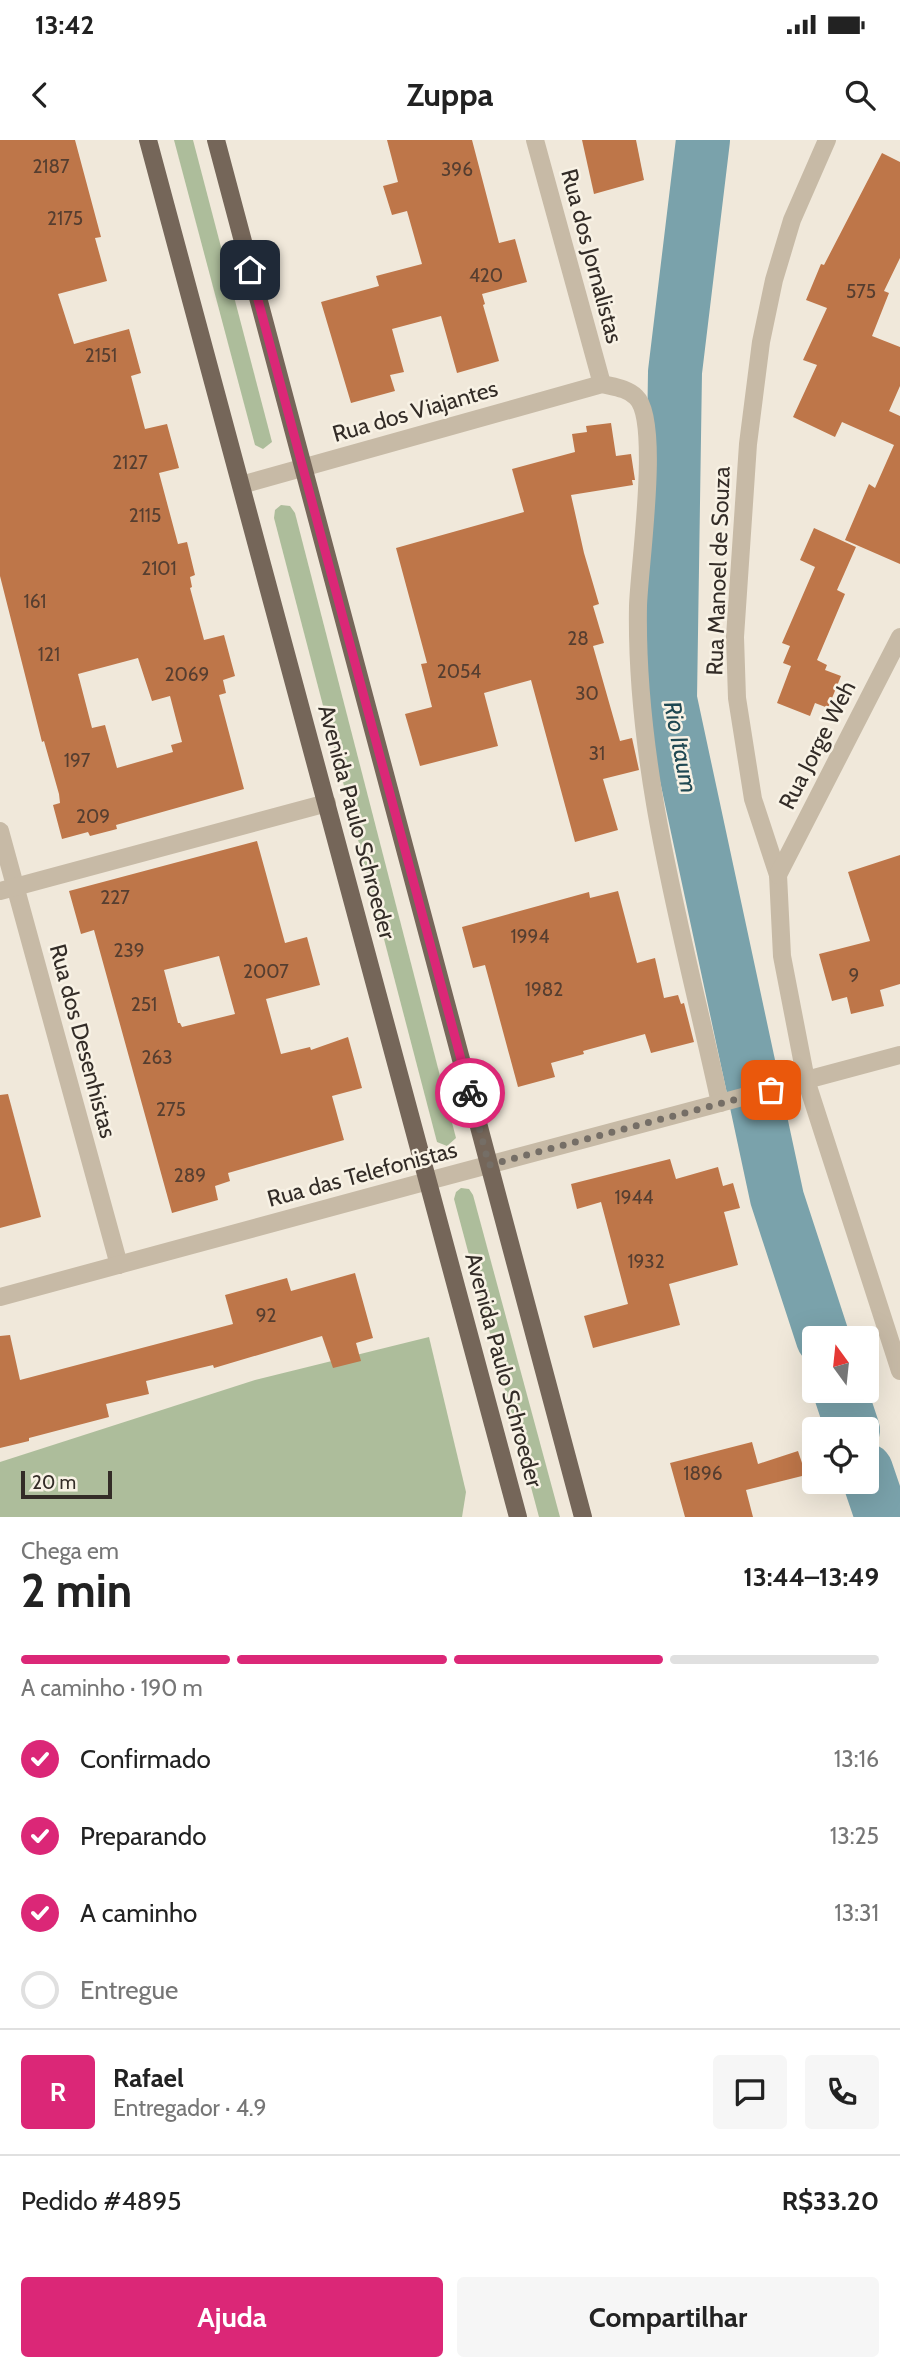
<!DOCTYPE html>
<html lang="pt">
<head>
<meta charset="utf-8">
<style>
  body { margin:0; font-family:Cabin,sans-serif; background:#f6f6f6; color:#222; height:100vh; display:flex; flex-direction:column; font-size:26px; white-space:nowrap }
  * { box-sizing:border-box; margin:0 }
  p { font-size:23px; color:#767676 }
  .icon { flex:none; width:38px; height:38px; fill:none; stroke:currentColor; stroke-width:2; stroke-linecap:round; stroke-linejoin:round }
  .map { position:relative; height:1377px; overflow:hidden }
  .panel { display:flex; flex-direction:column; background:#fff; flex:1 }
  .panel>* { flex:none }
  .needle { width:46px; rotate:345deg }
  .tools { position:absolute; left:802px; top:1186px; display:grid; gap:14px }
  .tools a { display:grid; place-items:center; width:77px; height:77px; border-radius:7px; background:#fff; box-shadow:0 7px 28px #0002; font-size:35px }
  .scale { position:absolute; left:21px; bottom:18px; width:91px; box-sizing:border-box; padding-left:7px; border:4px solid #332c27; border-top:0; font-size:19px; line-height:24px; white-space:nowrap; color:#332c27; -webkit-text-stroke:5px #f8f2e5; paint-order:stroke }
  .pin { position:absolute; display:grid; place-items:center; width:60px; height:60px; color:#fff; margin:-30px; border-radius:14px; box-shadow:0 4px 10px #0006 }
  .courier { position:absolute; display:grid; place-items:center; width:70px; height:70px; margin:-35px; border:5px solid #db2777; border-radius:50%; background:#fff; color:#222; box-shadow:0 2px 9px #0007 }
  .summary em { font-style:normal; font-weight:800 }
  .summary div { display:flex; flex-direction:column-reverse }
  .summary { display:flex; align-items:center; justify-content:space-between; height:119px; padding:0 21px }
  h1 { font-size:46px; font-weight:800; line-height:52px }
  .bar { display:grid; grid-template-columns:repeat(4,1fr); gap:10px 7px; align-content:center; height:84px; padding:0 21px }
  .bar i { height:9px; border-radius:5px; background:#e0e0e0 }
  .bar .on { background:#db2777 }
  .bar p { grid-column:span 4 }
  .line { display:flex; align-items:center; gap:18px; padding:0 21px; border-top:2px solid #e0e0e0 }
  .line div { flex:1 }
  .round { display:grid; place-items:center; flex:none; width:74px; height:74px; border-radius:7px; background:#f6f6f6 }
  ol { padding:0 21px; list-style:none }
  li { display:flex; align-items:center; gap:21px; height:77px }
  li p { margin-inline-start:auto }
  li .icon { padding:7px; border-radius:50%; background:#db2777; color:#fff; stroke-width:4 }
  li:last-child { color:#767676 }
  li i { width:38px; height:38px; border:4px solid #e0e0e0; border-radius:50% }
  .action { display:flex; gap:14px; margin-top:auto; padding:14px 21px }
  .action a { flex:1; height:80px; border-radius:7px; background:#db2777; color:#fff; font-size:28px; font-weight:800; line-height:80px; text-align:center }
  .action a+a { background:#f6f6f6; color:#222 }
  .status { display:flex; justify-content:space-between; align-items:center; height:49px; padding:0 35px; background:#fff; direction:ltr }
  .status svg { height:19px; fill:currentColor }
  header { display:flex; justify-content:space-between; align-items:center; height:91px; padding:0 21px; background:#fff; font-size:32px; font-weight:800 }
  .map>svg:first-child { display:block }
</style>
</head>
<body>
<div class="status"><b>13:42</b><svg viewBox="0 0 49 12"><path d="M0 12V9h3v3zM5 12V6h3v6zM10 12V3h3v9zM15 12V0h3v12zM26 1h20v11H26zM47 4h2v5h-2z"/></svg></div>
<header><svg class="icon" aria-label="back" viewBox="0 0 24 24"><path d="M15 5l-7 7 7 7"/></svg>Zuppa<svg class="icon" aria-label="search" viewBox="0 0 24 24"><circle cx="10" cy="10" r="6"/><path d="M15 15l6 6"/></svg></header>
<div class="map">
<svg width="900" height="1377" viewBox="0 0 900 1377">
  <rect width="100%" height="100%" fill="#f0e8da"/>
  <g fill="#adbd9b">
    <path d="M 174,0 L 193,0 L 272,302 L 263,309 L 255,305 Z"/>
    <path d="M 281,365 L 290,366 L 295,373 L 456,998 L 447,1006 L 437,1002 L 274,378 L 275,370 Z"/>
    <path d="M 461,1048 L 469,1049 L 473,1055 L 560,1377 L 539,1377 L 454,1059 L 456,1052 Z"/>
    <path d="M 429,1197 L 466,1352 L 462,1377 L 0,1377 L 0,1322 L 255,1240 Z"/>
  </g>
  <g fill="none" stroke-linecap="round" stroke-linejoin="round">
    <g stroke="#7aa2ab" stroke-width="54">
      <path d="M 703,0 L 675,232 L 670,559 L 777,1058 L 823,1199"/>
      <path d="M 840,1251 L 853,1290"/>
      <path d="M 866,1330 L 882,1377"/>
    </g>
  </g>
  <g fill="#be7649" fill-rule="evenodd">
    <path d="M 0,0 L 75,0 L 101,97 L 95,98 L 107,141 L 58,154 L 74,204 L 129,189 L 141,233 L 131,236 L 145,289 L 167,284 L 179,328 L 159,333 L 178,404 L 187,402 L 195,435 L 190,437 L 192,447 L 190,448 L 204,500 L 224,495 L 235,536 L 223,540 L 226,553 L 219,555 L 244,649 L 116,685 L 117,689 L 90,696 L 88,692 L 62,699 L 53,665 L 60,663 L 59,654 L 44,601 L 42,602 L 0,436 ZM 138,518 L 152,561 L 170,556 L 182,602 L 171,605 L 173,612 L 117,628 L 105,585 L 92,588 L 78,534 Z"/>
    <path d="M 387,0 L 472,0 L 499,103 L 515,99 L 527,142 L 482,154 L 485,164 L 483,165 L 499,221 L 457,233 L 441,176 L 392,189 L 404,232 L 390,235 L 395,251 L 351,263 L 321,162 L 379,146 L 376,136 L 422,124 L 407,71 L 392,75 L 383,46 L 398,42 Z"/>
    <path d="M 582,0 L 636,0 L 644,40 L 594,54 Z"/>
    <path d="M 882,13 L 900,22 L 900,118 L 884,151 L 889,153 L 872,196 L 900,207 L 900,246 L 889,271 L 900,276 L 900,424 L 845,400 L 869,344 L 875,348 L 894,305 L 842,282 L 835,297 L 793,277 L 817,225 L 803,220 L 827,168 L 806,160 L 821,124 L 824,125 Z"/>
    <path d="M 611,283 L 616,316 L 631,314 L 635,340 L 632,340 L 633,345 L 571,355 L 584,413 L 599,464 L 593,466 L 604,503 L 593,506 L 620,601 L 632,598 L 639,630 L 603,639 L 618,690 L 575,702 L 531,540 L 484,553 L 498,606 L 420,626 L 405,574 L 432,567 L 421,524 L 427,523 L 396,408 L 524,372 L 512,329 L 575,312 L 572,294 L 587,292 L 586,286 Z"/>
    <path d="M 814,388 L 856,407 L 837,450 L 845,454 L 817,520 L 827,525 L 825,530 L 841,536 L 828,568 L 815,563 L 810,576 L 777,563 L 791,526 L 783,523 L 790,506 L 782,503 L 815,427 L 800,420 Z"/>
    <path d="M 257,701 L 285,803 L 307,797 L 320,845 L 266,859 L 281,914 L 310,907 L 311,910 L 348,897 L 362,948 L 332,956 L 344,1000 L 228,1033 L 230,1041 L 215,1046 L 218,1060 L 172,1073 L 94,790 L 81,794 L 69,751 ZM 219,816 L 235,874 L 182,887 L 180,883 L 178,883 L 164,830 Z"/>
    <path d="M 900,715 L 900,844 L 880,850 L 884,866 L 851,874 L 847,857 L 832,861 L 819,814 L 870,801 L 848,732 Z"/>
    <path d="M 618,751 L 637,823 L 655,818 L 664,858 L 678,855 L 681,864 L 684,863 L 694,902 L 651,913 L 645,894 L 583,911 L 584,914 L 551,923 L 555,937 L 518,947 L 485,825 L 473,828 L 462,787 L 589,752 L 590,758 Z"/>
    <path d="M 8,954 L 41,1077 L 0,1088 L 0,955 Z"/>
    <path d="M 670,1019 L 676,1039 L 718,1027 L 723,1046 L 733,1043 L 740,1068 L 724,1072 L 738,1125 L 669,1144 L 680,1185 L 593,1208 L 584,1176 L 628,1164 L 601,1062 L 577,1069 L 571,1044 Z"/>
    <path d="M 355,1133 L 373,1198 L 356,1203 L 361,1221 L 333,1228 L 322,1196 L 214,1228 L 213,1225 L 146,1241 L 149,1254 L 106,1264 L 109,1277 L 29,1298 L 29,1301 L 0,1308 L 0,1196 L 10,1195 L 20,1240 L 233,1184 L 225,1155 L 287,1138 L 291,1151 Z"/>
    <path d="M 752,1302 L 758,1324 L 798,1311 L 806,1335 L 746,1350 L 753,1377 L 685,1377 L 670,1323 Z"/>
  </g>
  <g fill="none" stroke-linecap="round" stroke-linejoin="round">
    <g stroke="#c7baa6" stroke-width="18">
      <path d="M 535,0 L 602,244"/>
      <path d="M 827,0 L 792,80 L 774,140 L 761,202 L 748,304 L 735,497 L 737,558 L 753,659 L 778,735 L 782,816 L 806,940 L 900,1231"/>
      <path d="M 241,345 L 602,244 C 614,247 627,248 636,257 C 661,280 639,427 638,466 C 635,633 685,801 720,963"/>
      <path d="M 0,691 L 119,1125"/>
      <path d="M 778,735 L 900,497"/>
      <path d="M 0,751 L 327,663"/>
      <path d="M 0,1157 L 428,1041"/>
    </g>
    <path stroke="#c7baa6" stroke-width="18" d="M 428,1041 L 900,915"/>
    <g stroke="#756659" stroke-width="18">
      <path d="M 148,0 L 518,1377"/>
      <path d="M 216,0 L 583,1377"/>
    </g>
  </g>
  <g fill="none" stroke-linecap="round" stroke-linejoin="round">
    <path stroke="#756e66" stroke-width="7" stroke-dasharray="0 12.6" d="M 470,953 L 489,1025 L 771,950"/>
    <path stroke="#db2777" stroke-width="9" d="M 250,130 L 470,953"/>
  </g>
  <g text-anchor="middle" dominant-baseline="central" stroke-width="5" stroke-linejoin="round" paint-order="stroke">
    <g font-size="19" fill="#563e30">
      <text x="51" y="26">2187</text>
      <text x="457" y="29">396</text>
      <text x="65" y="78">2175</text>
      <text x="486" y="135">420</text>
      <text x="861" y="151">575</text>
      <text x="101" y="215">2151</text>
      <text x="130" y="322">2127</text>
      <text x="145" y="375">2115</text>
      <text x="159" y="428">2101</text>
      <text x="35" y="461">161</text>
      <text x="578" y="498">28</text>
      <text x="49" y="514">121</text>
      <text x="459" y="531">2054</text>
      <text x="187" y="534">2069</text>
      <text x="587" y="553">30</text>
      <text x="597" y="613">31</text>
      <text x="77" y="620">197</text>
      <text x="93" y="676">209</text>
      <text x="115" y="757">227</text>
      <text x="530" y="796">1994</text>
      <text x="129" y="810">239</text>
      <text x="266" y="831">2007</text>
      <text x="854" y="835">9</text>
      <text x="544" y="849">1982</text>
      <text x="144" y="864">251</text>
      <text x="157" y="917">263</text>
      <text x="171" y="969">275</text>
      <text x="190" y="1035">289</text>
      <text x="634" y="1057">1944</text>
      <text x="646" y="1121">1932</text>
      <text x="266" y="1175">92</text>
      <text x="703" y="1333">1896</text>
    </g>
    <g font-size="23" fill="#332c27" stroke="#f8f2e5">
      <text transform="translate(592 116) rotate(75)">Rua dos Jornalistas</text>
      <text transform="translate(415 271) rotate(-16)">Rua dos Viajantes</text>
      <text transform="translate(718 431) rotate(-88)">Rua Manoel de Souza</text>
      <text transform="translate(817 605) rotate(-63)">Rua Jorge Weh</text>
      <text transform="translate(357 682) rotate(75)">Avenida Paulo Schroeder</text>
      <text transform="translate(83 901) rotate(75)">Rua dos Desenhistas</text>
      <text transform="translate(362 1034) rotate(-15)">Rua das Telefonistas</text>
      <text transform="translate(504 1230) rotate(75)">Avenida Paulo Schroeder</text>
    </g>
    <g font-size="24" font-style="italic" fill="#1f4852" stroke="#f8f2e5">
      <text transform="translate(681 607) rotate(79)">Rio Itaum</text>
    </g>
  </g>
</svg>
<div class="tools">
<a><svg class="needle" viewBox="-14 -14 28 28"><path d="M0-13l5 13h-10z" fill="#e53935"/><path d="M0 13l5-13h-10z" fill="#767676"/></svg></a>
<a><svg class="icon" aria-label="locate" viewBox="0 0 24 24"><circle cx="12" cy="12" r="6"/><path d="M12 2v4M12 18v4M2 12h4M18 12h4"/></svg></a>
</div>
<div class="scale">20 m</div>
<div class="pin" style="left:771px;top:950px;background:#ea580c"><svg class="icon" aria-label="bag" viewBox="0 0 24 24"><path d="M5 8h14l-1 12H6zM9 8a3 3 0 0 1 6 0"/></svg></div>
<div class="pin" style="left:250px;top:130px;background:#1f2937"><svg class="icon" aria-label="home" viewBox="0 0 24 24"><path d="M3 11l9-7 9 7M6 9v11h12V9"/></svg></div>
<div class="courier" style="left:470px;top:953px"><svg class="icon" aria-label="bike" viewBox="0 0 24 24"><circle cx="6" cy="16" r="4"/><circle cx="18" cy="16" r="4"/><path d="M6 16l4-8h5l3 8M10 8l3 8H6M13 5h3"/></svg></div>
</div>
<section class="panel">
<div class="summary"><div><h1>2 min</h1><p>Chega em</p></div><em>13:44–13:49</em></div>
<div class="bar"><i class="on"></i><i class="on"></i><i class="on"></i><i></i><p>A caminho · 190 m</p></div>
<ol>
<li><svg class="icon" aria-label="check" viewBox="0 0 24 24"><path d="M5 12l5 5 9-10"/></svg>Confirmado<p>13:16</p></li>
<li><svg class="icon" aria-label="check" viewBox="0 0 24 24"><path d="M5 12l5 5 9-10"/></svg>Preparando<p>13:25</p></li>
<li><svg class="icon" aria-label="check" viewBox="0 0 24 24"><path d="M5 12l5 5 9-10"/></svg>A caminho<p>13:31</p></li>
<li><i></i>Entregue</li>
</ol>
<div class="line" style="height:126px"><b class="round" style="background:#db2777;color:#fff">R</b><div><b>Rafael</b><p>Entregador · 4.9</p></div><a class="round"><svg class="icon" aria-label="chat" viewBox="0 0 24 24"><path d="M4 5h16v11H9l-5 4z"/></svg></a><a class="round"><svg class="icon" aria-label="phone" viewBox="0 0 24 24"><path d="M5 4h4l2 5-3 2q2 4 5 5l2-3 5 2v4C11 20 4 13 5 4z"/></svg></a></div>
<div class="line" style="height:91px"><div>Pedido #4895</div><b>R$33.20</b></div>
<div class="action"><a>Ajuda</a><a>Compartilhar</a></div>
</section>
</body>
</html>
